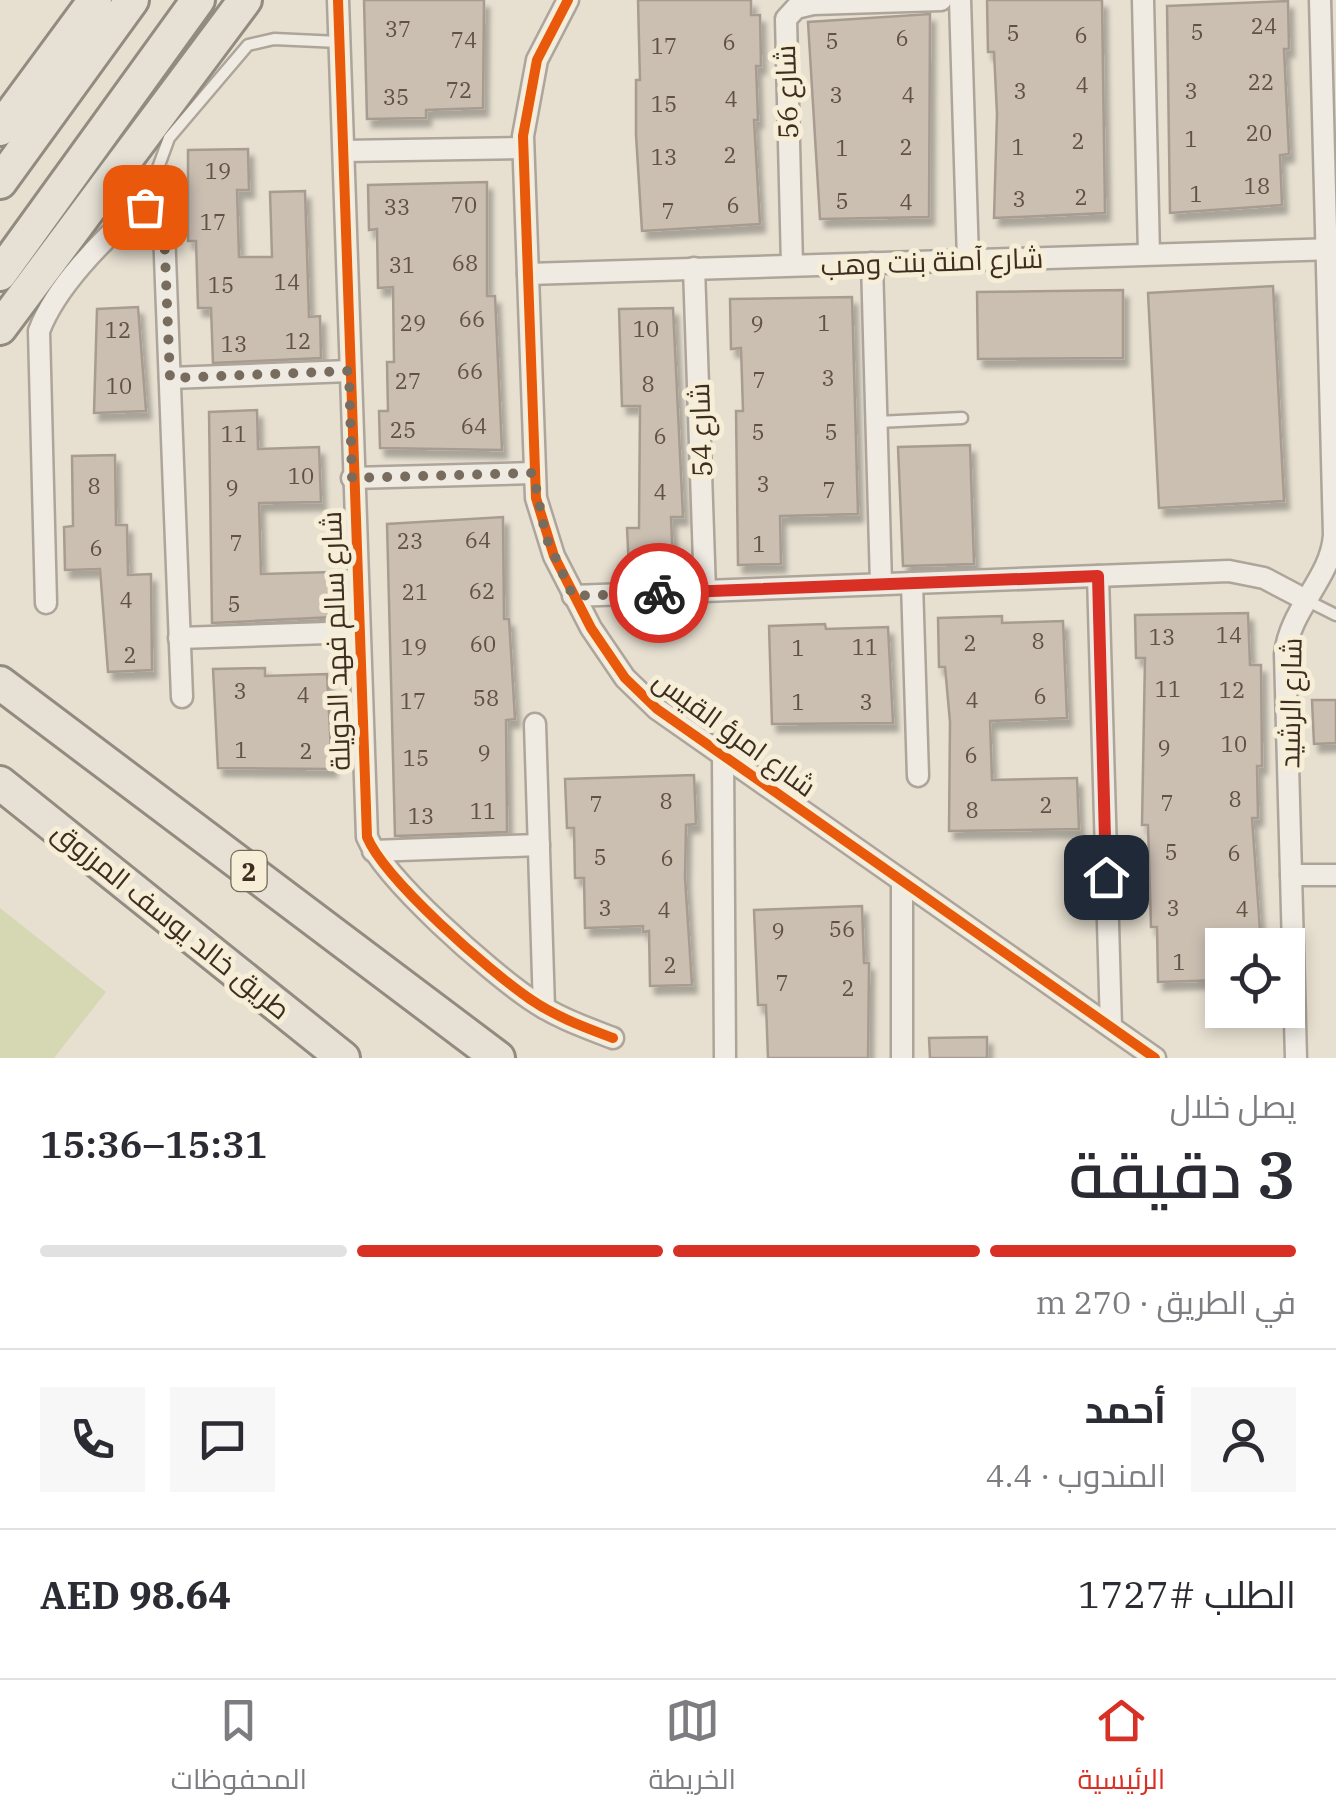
<!DOCTYPE html>
<html lang="ar">
<head>
<meta charset="utf-8">
<style>
  body { margin:0; font-family:"IBM Plex Serif",Cairo,serif; background:#f7f7f7; color:#2b2b33; direction:rtl; height:100vh; display:flex; flex-direction:column; font-size:38px; white-space:nowrap }
  * { box-sizing:border-box; margin:0 }
  p { font-size:32px; color:#7c7c81 }
  .icon { flex:none; width:55px; height:55px; fill:none; stroke:currentColor; stroke-width:2; stroke-linecap:round; stroke-linejoin:round }
  .map { position:relative; height:1058px; overflow:hidden; direction:ltr }
  .sheet { display:flex; flex-direction:column; background:#fff; flex:1 }
  .sheet>* { flex:none }
  .controls { position:absolute; left:1205px; top:928px; display:grid; gap:20px }
  .controls a { display:grid; place-items:center; width:100px; height:100px; border-radius:0px; background:#fff; box-shadow:0 5px 15px #0003; font-size:50px }
  .pin { position:absolute; display:grid; place-items:center; width:85px; height:85px; color:#fff; margin:-42px; border-radius:20px; box-shadow:0 5px 15px #0006 }
  .courier { position:absolute; display:grid; place-items:center; width:100px; height:100px; margin:-50px; border:8px solid #d93025; border-radius:50%; background:#fff; color:#222; box-shadow:0 2px 12px #0007 }
  .head em { font-style:normal; font-weight:600 }
  .head div { display:flex; flex-direction:column-reverse }
  .head { display:flex; align-items:center; justify-content:space-between; height:170px; padding:0 40px }
  h1 { font-size:65px; font-weight:600; line-height:75px }
  .bar { display:grid; grid-template-columns:repeat(4,1fr); gap:15px 10px; align-content:center; height:120px; padding:0 40px }
  .bar i { height:12px; border-radius:8px; background:#e1e1e2 }
  .bar .on { background:#d93025 }
  .bar p { grid-column:span 4 }
  .line { display:flex; align-items:center; gap:25px; padding:0 40px; border-top:2px solid #e1e1e2 }
  .line div { flex:1 }
  .round { display:grid; place-items:center; flex:none; width:105px; height:105px; border-radius:0px; background:#f7f7f7 }
  .tabs { display:flex; justify-content:space-around; align-items:center; height:140px; border-top:2px solid #e1e1e2; background:#fff; font-size:28px; color:#7c7c81 }
  .tabs a { display:grid; justify-items:center; gap:5px }
  .tabs .on { color:#d93025 }
  .map>svg:first-child { display:block }
</style>
</head>
<body>
<div class="map">
<svg width="1336" height="1058" viewBox="0 0 1336 1058">
  <defs>
    <filter id="shadow"><feDropShadow dx="5" dy="8" stdDeviation="2.5" flood-color="#0004"/></filter>
  </defs>
  <rect width="100%" height="100%" fill="#e7e0d1"/>
  <path fill="#d6d7b3" d="M 0,908 L 106,992 L 54,1058 L 0,1058 Z"/>
  <g fill="#cbbfb2" stroke="#a89c90" stroke-width="2.5" filter="url(#shadow)">
    <path d="M 364,0 L 484,0 L 483,108 L 426,110 L 426,118 L 367,119 Z"/>
    <path d="M 638,0 L 751,0 L 751,15 L 760,15 L 761,66 L 756,66 L 758,120 L 754,120 L 760,224 L 642,231 L 636,135 L 636,80 L 640,80 Z"/>
    <path d="M 987,0 L 1102,0 L 1105,213 L 994,218 L 997,114 L 994,52 L 988,52 Z"/>
    <path d="M 1288,1 L 1289,49 L 1284,49 L 1289,154 L 1280,155 L 1282,205 L 1170,213 L 1167,6 Z"/>
    <path d="M 930,14 L 929,217 L 820,219 L 808,22 Z"/>
    <path d="M 248,149 L 249,190 L 237,190 L 239,257 L 272,257 L 270,192 L 305,191 L 309,317 L 320,316 L 321,358 L 213,363 L 211,308 L 198,308 L 196,241 L 188,241 L 188,150 Z"/>
    <path d="M 487,182 L 487,296 L 495,296 L 502,450 L 380,448 L 379,411 L 388,411 L 387,362 L 394,362 L 393,287 L 378,288 L 377,229 L 369,230 L 368,185 Z"/>
    <path d="M 1273,286 L 1284,501 L 1159,508 L 1148,293 Z"/>
    <path d="M 1123,290 L 1123,358 L 978,359 L 977,292 Z"/>
    <path d="M 852,297 L 858,514 L 780,516 L 781,564 L 738,565 L 736,411 L 743,411 L 741,348 L 731,349 L 730,299 Z"/>
    <path d="M 138,307 L 146,411 L 94,413 L 97,309 Z"/>
    <path d="M 673,308 L 683,517 L 671,517 L 673,568 L 629,569 L 627,528 L 639,528 L 640,406 L 622,406 L 619,309 Z"/>
    <path d="M 257,410 L 258,449 L 319,447 L 321,502 L 259,503 L 261,574 L 333,572 L 334,617 L 212,623 L 209,412 Z"/>
    <path d="M 970,445 L 974,564 L 903,566 L 898,447 Z"/>
    <path d="M 115,455 L 116,525 L 127,525 L 128,575 L 151,574 L 152,670 L 108,672 L 100,569 L 65,570 L 64,527 L 73,526 L 72,456 Z"/>
    <path d="M 503,517 L 504,619 L 509,619 L 515,719 L 506,720 L 507,832 L 395,836 L 387,524 Z"/>
    <path d="M 1248,613 L 1250,665 L 1261,665 L 1262,766 L 1257,766 L 1258,818 L 1252,818 L 1261,945 L 1222,945 L 1222,980 L 1158,982 L 1157,927 L 1151,927 L 1148,825 L 1142,825 L 1145,658 L 1136,658 L 1135,615 Z"/>
    <path d="M 1002,616 L 1002,623 L 1063,621 L 1067,718 L 990,721 L 992,780 L 1077,778 L 1079,829 L 949,831 L 950,722 L 945,667 L 939,667 L 938,618 Z"/>
    <path d="M 825,624 L 826,629 L 888,627 L 893,723 L 772,724 L 769,626 Z"/>
    <path d="M 265,668 L 265,676 L 327,674 L 332,769 L 218,768 L 213,669 Z"/>
    <path d="M 1312,700 L 1336,700 L 1336,743 L 1314,744 Z"/>
    <path d="M 694,775 L 696,824 L 686,825 L 685,878 L 692,985 L 650,986 L 649,931 L 643,932 L 643,926 L 585,928 L 584,878 L 575,878 L 574,828 L 567,828 L 565,779 Z"/>
    <path d="M 862,906 L 864,963 L 869,963 L 868,1058 L 768,1058 L 766,1005 L 758,1005 L 754,910 Z"/>
    <path d="M 987,1037 L 987,1058 L 930,1058 L 929,1038 Z"/>
  </g>
  <g fill="none" stroke-linecap="round" stroke-linejoin="round">
    <defs>
      <g id="lane">
        <path d="M 154,208 L 158,168 L 169,138 L 248,45 L 274,39 L 339,42"/>
        <path d="M 877,422 L 962,418"/>
        <path d="M 1306,600 L 1336,615"/>
      </g>
      <g id="street">
        <path d="M 338,0 L 367,837 C 385,880 489,971 530,999 C 556,1017 584,1027 613,1038"/>
        <path d="M 568,0 L 537,60 L 523,136 L 536,498 L 554,556 L 591,628 L 625,678 L 657,709 L 1155,1058"/>
        <path d="M 960,0 L 968,260"/>
        <path d="M 1143,0 L 1149,254"/>
        <path d="M 344,151 L 523,148"/>
        <path d="M 872,263 L 881,584"/>
        <path d="M 792,265 L 786,19 L 796,8 L 813,4 L 941,0"/>
        <path d="M 694,268 L 705,591"/>
        <path d="M 528,274 L 1336,249"/>
        <path d="M 170,378 L 349,371"/>
        <path d="M 352,478 L 533,473"/>
        <path d="M 1098,576 L 1111,1027"/>
        <path d="M 912,583 L 918,776"/>
        <path d="M 573,596 L 1229,571 L 1264,578 L 1304,599"/>
        <path d="M 46,603 L 39,331 C 56,286 102,241 137,209 L 154,208 L 162,216 L 164,231 L 182,697"/>
        <path d="M 179,638 L 357,632"/>
        <path d="M 535,724 L 544,1008"/>
        <path d="M 723,756 L 725,1058"/>
        <path d="M 373,851 L 539,845"/>
        <path d="M 1291,875 L 1336,875"/>
        <path d="M 902,881 L 902,1058"/>
        <path d="M 1296,1058 L 1285,654 C 1290,608 1331,579 1334,535 L 1320,0"/>
      </g>
      <g id="primary">
        <path d="M 0,129 L 95,0"/>
        <path d="M 0,182 L 132,0"/>
        <path d="M 0,274 L 198,0"/>
        <path d="M 0,328 L 245,0"/>
        <path d="M 0,683 L 498,1058"/>
        <path d="M 0,783 L 343,1058"/>
      </g>
    </defs>
    <use href="#lane" stroke="#ada599" stroke-width="15"/>
    <use href="#street" stroke="#ada599" stroke-width="25"/>
    <use href="#primary" stroke="#928b80" stroke-width="38"/>
    <use href="#lane" stroke="#efebe3" stroke-width="10"/>
    <use href="#street" stroke="#efebe3" stroke-width="20"/>
    <use href="#primary" stroke="#e6e1d4" stroke-width="32"/>
    <defs>
      <g id="cycleway">
        <path d="M 338,0 L 367,837 C 385,880 489,971 530,999 C 556,1017 584,1027 613,1038"/>
        <path d="M 568,0 L 537,60 L 523,136 L 536,498 L 554,556 L 591,628 L 625,678 L 657,709 L 1155,1058"/>
      </g>
    </defs>
    <use href="#cycleway" stroke="#f7eed8" stroke-width="16"/>
    <use href="#cycleway" stroke="#e8590c" stroke-width="10"/>
  </g>
  <g fill="none" stroke-linecap="round" stroke-linejoin="round">
    <path stroke="#786c5e" stroke-width="10" stroke-dasharray="0 18" d="M 145,207 L 154,208 L 162,216 L 164,230 L 170,378 L 349,371 L 352,478 L 533,473 L 546,537 L 573,596 L 659,593"/>
    <path stroke="#d93025" stroke-width="12" d="M 659,593 L 1098,576 L 1106,877"/>
  </g>
  <g text-anchor="middle" dominant-baseline="central" stroke-width="10" stroke-linejoin="round" paint-order="stroke">
    <g font-size="22" fill="#605244">
      <text x="1264" y="25">24</text>
      <text x="398" y="28">37</text>
      <text x="1197" y="31">5</text>
      <text x="1013" y="32">5</text>
      <text x="1081" y="34">6</text>
      <text x="902" y="37">6</text>
      <text x="464" y="39">74</text>
      <text x="832" y="40">5</text>
      <text x="729" y="41">6</text>
      <text x="664" y="45">17</text>
      <text x="1261" y="81">22</text>
      <text x="1082" y="84">4</text>
      <text x="459" y="89">72</text>
      <text x="1020" y="90">3</text>
      <text x="1191" y="90">3</text>
      <text x="836" y="94">3</text>
      <text x="908" y="94">4</text>
      <text x="396" y="96">35</text>
      <text x="731" y="98">4</text>
      <text x="664" y="103">15</text>
      <text x="1259" y="132">20</text>
      <text x="1191" y="138">1</text>
      <text x="1078" y="140">2</text>
      <text x="906" y="146">2</text>
      <text x="1018" y="146">1</text>
      <text x="842" y="147">1</text>
      <text x="730" y="154">2</text>
      <text x="664" y="156">13</text>
      <text x="218" y="170">19</text>
      <text x="1257" y="185">18</text>
      <text x="1196" y="193">1</text>
      <text x="1081" y="196">2</text>
      <text x="1019" y="198">3</text>
      <text x="842" y="200">5</text>
      <text x="906" y="201">4</text>
      <text x="464" y="204">70</text>
      <text x="733" y="204">6</text>
      <text x="397" y="206">33</text>
      <text x="668" y="210">7</text>
      <text x="213" y="221">17</text>
      <text x="465" y="262">68</text>
      <text x="402" y="264">31</text>
      <text x="287" y="281">14</text>
      <text x="221" y="284">15</text>
      <text x="472" y="318">66</text>
      <text x="413" y="322">29</text>
      <text x="824" y="322">1</text>
      <text x="757" y="323">9</text>
      <text x="646" y="328">10</text>
      <text x="118" y="329">12</text>
      <text x="298" y="340">12</text>
      <text x="234" y="343">13</text>
      <text x="470" y="370">66</text>
      <text x="828" y="377">3</text>
      <text x="759" y="379">7</text>
      <text x="408" y="380">27</text>
      <text x="648" y="383">8</text>
      <text x="119" y="385">10</text>
      <text x="474" y="425">64</text>
      <text x="403" y="429">25</text>
      <text x="758" y="431">5</text>
      <text x="831" y="431">5</text>
      <text x="234" y="433">11</text>
      <text x="660" y="435">6</text>
      <text x="301" y="475">10</text>
      <text x="763" y="483">3</text>
      <text x="94" y="485">8</text>
      <text x="232" y="487">9</text>
      <text x="829" y="489">7</text>
      <text x="660" y="491">4</text>
      <text x="478" y="539">64</text>
      <text x="410" y="540">23</text>
      <text x="236" y="542">7</text>
      <text x="759" y="543">1</text>
      <text x="96" y="547">6</text>
      <text x="482" y="590">62</text>
      <text x="415" y="591">21</text>
      <text x="126" y="599">4</text>
      <text x="234" y="603">5</text>
      <text x="1229" y="634">14</text>
      <text x="1162" y="636">13</text>
      <text x="1038" y="640">8</text>
      <text x="970" y="642">2</text>
      <text x="483" y="643">60</text>
      <text x="414" y="646">19</text>
      <text x="865" y="646">11</text>
      <text x="798" y="647">1</text>
      <text x="130" y="654">2</text>
      <text x="1168" y="688">11</text>
      <text x="1232" y="689">12</text>
      <text x="240" y="690">3</text>
      <text x="303" y="694">4</text>
      <text x="1040" y="695">6</text>
      <text x="486" y="697">58</text>
      <text x="972" y="699">4</text>
      <text x="413" y="700">17</text>
      <text x="798" y="701">1</text>
      <text x="866" y="701">3</text>
      <text x="1234" y="743">10</text>
      <text x="1164" y="747">9</text>
      <text x="241" y="749">1</text>
      <text x="306" y="750">2</text>
      <text x="484" y="752">9</text>
      <text x="971" y="754">6</text>
      <text x="416" y="757">15</text>
      <text x="1235" y="798">8</text>
      <text x="666" y="800">8</text>
      <text x="1167" y="802">7</text>
      <text x="596" y="803">7</text>
      <text x="1046" y="804">2</text>
      <text x="972" y="809">8</text>
      <text x="483" y="810">11</text>
      <text x="421" y="815">13</text>
      <text x="1171" y="851">5</text>
      <text x="1234" y="852">6</text>
      <text x="600" y="856">5</text>
      <text x="667" y="857">6</text>
      <text x="605" y="907">3</text>
      <text x="1173" y="907">3</text>
      <text x="1242" y="908">4</text>
      <text x="664" y="909">4</text>
      <text x="842" y="928">56</text>
      <text x="778" y="930">9</text>
      <text x="1179" y="961">1</text>
      <text x="670" y="964">2</text>
      <text x="782" y="982">7</text>
      <text x="848" y="987">2</text>
    </g>
    <rect fill="#f7eed8" stroke="#756857" stroke-width="2.5" x="231.5" y="851" width="35" height="40" rx="8"/>
    <g font-size="25" font-weight="bold" fill="#3d2e20">
      <text x="249" y="871">2</text>
    </g>
    <g font-size="28" fill="#3d2e20" stroke="#f7eed8">
      <text transform="translate(786 92) rotate(-92)">شارع 56</text>
      <text transform="translate(932 261) rotate(-2)">شارع آمنة بنت وهب</text>
      <text transform="translate(700 430) rotate(-92)">شارع 54</text>
      <text transform="translate(335 641) rotate(-92)">شارع سالم فهد الدويلة</text>
      <text transform="translate(1290 703) rotate(-89)">شارع الرشيد</text>
      <text transform="translate(735 733) rotate(36)">شارع امرؤ القيس</text>
      <text transform="translate(172 920) rotate(39)">طريق خالد يوسف المرزوق</text>
    </g>
  </g>
</svg>
<div class="controls">
<a><svg class="icon" aria-label="locate" viewBox="0 0 24 24"><circle cx="12" cy="12" r="6"/><path d="M12 2v4M12 18v4M2 12h4M18 12h4"/></svg></a>
</div>
<div class="pin" style="left:145px;top:207px;background:#ea580c"><svg class="icon" aria-label="bag" viewBox="0 0 24 24"><path d="M5 8h14l-1 12H6zM9 8a3 3 0 0 1 6 0"/></svg></div>
<div class="pin" style="left:1106px;top:877px;background:#1f2937"><svg class="icon" aria-label="home" viewBox="0 0 24 24"><path d="M3 11l9-7 9 7M6 9v11h12V9"/></svg></div>
<div class="courier" style="left:659px;top:593px"><svg class="icon" aria-label="bike" viewBox="0 0 24 24"><circle cx="6" cy="16" r="4"/><circle cx="18" cy="16" r="4"/><path d="M6 16l4-8h5l3 8M10 8l3 8H6M13 5h3"/></svg></div>
</div>
<section class="sheet">
<div class="head"><div><h1>3 دقيقة</h1><p>يصل خلال</p></div><em>15:31–15:36</em></div>
<div class="bar"><i class="on"></i><i class="on"></i><i class="on"></i><i></i><p>في الطريق · 270 m</p></div>
<div class="line" style="height:180px"><a class="round"><svg class="icon" aria-label="person" viewBox="0 0 24 24"><circle cx="12" cy="8" r="4"/><path d="M4 21q1-7 8-7t8 7"/></svg></a><div><b>أحمد</b><p>المندوب · 4.4</p></div><a class="round"><svg class="icon" aria-label="chat" viewBox="0 0 24 24"><path d="M4 5h16v11H9l-5 4z"/></svg></a><a class="round"><svg class="icon" aria-label="phone" viewBox="0 0 24 24"><path d="M5 4h4l2 5-3 2q2 4 5 5l2-3 5 2v4C11 20 4 13 5 4z"/></svg></a></div>
<div class="line" style="height:130px"><div>الطلب #1727</div><b>AED 98.64</b></div>
</section>
<nav class="tabs">
<a class="on"><svg class="icon" aria-label="home" viewBox="0 0 24 24"><path d="M3 11l9-7 9 7M6 9v11h12V9"/></svg>الرئيسية</a>
<a><svg class="icon" aria-label="map" viewBox="0 0 24 24"><path d="M3 6l6-2 6 2 6-2v14l-6 2-6-2-6 2zM9 4v14M15 6v14"/></svg>الخريطة</a>
<a><svg class="icon" aria-label="saved" viewBox="0 0 24 24"><path d="M7 4h10v16l-5-4-5 4z"/></svg>المحفوظات</a>
</nav>
</body>
</html>
